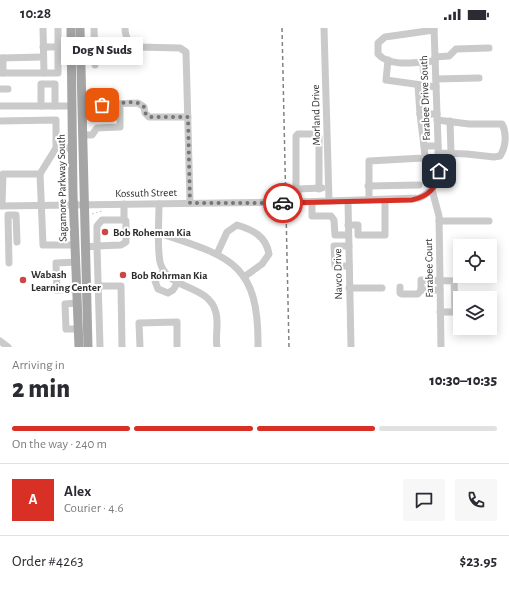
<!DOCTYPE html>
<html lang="en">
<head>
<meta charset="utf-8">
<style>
  body { margin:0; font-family:"Alegreya Sans",sans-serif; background:#f7f7f7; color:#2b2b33; height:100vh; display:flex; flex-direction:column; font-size:15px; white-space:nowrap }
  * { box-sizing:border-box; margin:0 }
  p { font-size:13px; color:#7c7c81 }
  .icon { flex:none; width:22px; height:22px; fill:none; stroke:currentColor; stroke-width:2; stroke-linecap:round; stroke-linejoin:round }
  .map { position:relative; height:319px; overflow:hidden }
  .details { display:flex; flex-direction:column; background:#fff; flex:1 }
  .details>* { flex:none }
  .controls { position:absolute; left:453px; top:211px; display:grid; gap:8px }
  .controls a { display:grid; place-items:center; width:44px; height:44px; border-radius:0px; background:#fff; box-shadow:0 2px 10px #0003; font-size:20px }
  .pin { position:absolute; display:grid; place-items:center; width:34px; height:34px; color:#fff; margin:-17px; border-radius:8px; box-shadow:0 2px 6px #0006 }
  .courier { position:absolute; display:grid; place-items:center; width:40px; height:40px; margin:-20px; border:3px solid #d93025; border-radius:50%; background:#fff; color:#222; box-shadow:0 1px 5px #0007 }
  .bubble { position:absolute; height:28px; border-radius:0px; background:#fff; box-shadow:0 2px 10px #0003; font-size:13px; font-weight:800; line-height:28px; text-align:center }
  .overview em { font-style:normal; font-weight:800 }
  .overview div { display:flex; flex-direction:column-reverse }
  .overview { display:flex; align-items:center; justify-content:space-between; height:68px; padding:0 12px }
  h1 { font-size:26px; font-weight:800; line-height:30px }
  .bar { display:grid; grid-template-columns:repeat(4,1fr); gap:6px 4px; align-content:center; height:48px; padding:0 12px }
  .bar i { height:5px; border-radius:3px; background:#e1e1e2 }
  .bar .on { background:#d93025 }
  .bar p { grid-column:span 4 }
  .line { display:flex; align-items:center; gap:10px; padding:0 12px; border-top:1px solid #e1e1e2 }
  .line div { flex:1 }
  .round { display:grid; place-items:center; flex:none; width:42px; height:42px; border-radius:0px; background:#f7f7f7 }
  .status { display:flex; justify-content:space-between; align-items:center; height:28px; padding:0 20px; background:#fff; direction:ltr }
  .status svg { height:11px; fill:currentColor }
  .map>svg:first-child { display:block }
</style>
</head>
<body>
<div class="status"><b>10:28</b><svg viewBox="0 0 49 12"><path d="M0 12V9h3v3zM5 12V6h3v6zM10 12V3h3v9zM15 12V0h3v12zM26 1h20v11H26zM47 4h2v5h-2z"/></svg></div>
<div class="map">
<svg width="509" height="319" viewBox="0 0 509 319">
  <rect width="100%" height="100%" fill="#fff"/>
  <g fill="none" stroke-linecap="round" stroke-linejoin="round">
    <path stroke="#cacaca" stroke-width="1" stroke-dasharray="2 2" stroke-linecap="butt" d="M 92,186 L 102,183"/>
    <g stroke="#cacaca" stroke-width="7">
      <path d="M 43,0 L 44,45 L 58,45 L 58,19 L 71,19"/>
      <path d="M 94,0 L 95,37"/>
      <path d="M 125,0 C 125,10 129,15 137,19 L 180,20 L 186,24 L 190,175"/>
      <path d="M 324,0 L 329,173"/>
      <path d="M 434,2 L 385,9 L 378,15 L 378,26 C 390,40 418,34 435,33"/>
      <path d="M 43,19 L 58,19 L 58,0"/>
      <path d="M 435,29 L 449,28 L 456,21 L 489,20"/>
      <path d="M 0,30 L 43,29"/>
      <path d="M 3,30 L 3,45"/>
      <path d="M 388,32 L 386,52 L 436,59"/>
      <path d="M 423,34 L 424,57"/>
      <path d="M 0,45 L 44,45"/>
      <path d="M 436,51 L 479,50"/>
      <path d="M 418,57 L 420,86 L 437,86"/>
      <path d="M 0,61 L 8,61"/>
      <path d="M 82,77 L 138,75 L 144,79 L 145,85 L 149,89 L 188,89"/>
      <path d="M 0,78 L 72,78"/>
      <path d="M 41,78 L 41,56 L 55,56 L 55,78"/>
      <path d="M 420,86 L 424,118 L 438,118"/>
      <path d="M 437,92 L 469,96 L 502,96 C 507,105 506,119 500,128 L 494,129 L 467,126 L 438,125"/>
      <path d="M 0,93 L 56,92 L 56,120 L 73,120"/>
      <path d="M 450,93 L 451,125"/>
      <path d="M 83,107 L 92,107 L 97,100 L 120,99 L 120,81 L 117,77"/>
      <path d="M 56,120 L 40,146 L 43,217 L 75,217"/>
      <path d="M 368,158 L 419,157"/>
      <path d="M 298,161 L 296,158 L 296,108 L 298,106 L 317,106 L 319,109 L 319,161"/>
      <path d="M 432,162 L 439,188 L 441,319"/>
      <path d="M 369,172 L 369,133 L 423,130 L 425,129 L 424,118"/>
      <path d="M 348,173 L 351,319"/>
      <path d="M 298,174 L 298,161 L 322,160"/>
      <path d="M 312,174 L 312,188 L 331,188 L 334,192 L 335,207 L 348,207"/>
      <path d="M 124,176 L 124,192 L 102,192 L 97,198 L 97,218 L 121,217 L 126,214 L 126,193 L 124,192"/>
      <path d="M 159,176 C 159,191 157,219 160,234 C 167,263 209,255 216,285 C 219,296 215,308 217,319"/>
      <path d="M 2,177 L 3,146 L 40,146"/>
      <path d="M 0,178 L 298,174 L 419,170 C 432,164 437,157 439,143 L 434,0"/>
      <path d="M 439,193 L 489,193"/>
      <path d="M 348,197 L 358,197 L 358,207 L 385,207 L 385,172"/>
      <path d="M 159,205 C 231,229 259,235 258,319"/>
      <path d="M 349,218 L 334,218 L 335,238 L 349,238"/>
      <path d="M 86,219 L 97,218 L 100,319"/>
      <path d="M 217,226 L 227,204 L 237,197 C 253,202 266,208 269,226 L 262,236 L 244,249"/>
      <path d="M 76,234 L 56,235 L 57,262 L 77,261"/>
      <path d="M 9,235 L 8,187 L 16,187 L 17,214"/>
      <path d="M 164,243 L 155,253 L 158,261 L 168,265 L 173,262 L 178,254"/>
      <path d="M 98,258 L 121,258 L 122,319"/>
      <path d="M 400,259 L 400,265 L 402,266 L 418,266 L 421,262"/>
      <path d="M 349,260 L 382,260"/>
      <path d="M 440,262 L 421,262 L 421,252 L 454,253 L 455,284 L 440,284"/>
      <path d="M 77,275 L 65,276 L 66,301 L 78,301"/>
      <path d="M 0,313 L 8,319"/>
      <path d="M 140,319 L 139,295 L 177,294 L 177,319"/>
    </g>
    <g stroke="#a5a5a5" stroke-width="9">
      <path d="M 71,0 L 73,167 L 79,319"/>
      <path d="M 80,0 L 88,319"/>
    </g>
    <path stroke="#828282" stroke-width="1.5" stroke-dasharray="4 3" stroke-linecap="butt" d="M 282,0 L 289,319"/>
  </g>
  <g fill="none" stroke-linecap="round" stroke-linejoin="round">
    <path stroke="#767676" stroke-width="4" stroke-dasharray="0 7.2" d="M 102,77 L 132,74 L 138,75 L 144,79 L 145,85 L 149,89 L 188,89 L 190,175 L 283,175"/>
    <path stroke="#d93025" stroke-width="5" d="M 283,175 L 412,172 C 429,168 437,160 439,143"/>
  </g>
  <g fill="#ce4545" stroke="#fff" stroke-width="1.5">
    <circle cx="105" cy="204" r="4"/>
    <circle cx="123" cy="247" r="4"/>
    <circle cx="23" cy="252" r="4"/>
  </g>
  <g text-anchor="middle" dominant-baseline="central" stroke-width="4" stroke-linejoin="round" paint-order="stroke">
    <g font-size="11" fill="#2d2d2d" stroke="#fff">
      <text transform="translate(425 70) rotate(-92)">Farabee Drive South</text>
      <text transform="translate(316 87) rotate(-91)">Morland Drive</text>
      <text transform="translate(62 160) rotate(-91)">Sagamore Parkway South</text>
      <text transform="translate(146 165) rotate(-1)">Kossuth Street</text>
      <text transform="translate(429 240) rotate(-91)">Farabee Court</text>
      <text transform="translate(338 246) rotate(-91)">Navco Drive</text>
    </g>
    <g font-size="11" font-weight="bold" fill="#2d2d2d" stroke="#fff" text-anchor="start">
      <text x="113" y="204">Bob Roheman Kia</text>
      <text x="31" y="246">Wabash<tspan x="31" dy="13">Learning Center</tspan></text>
      <text x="131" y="247">Bob Rohrman Kia</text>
    </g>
  </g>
</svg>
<div class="controls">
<a><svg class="icon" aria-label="locate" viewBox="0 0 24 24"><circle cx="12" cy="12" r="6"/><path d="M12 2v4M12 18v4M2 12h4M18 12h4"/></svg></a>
<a><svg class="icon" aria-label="layers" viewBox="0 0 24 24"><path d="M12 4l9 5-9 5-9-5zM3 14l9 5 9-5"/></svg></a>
</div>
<div class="pin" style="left:102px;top:77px;background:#ea580c"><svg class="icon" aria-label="bag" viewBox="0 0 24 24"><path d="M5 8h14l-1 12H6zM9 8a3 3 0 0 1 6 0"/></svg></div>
<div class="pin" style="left:439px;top:143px;background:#1f2937"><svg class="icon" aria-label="home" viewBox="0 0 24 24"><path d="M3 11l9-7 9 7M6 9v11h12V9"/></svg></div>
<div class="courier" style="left:283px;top:175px"><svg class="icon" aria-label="car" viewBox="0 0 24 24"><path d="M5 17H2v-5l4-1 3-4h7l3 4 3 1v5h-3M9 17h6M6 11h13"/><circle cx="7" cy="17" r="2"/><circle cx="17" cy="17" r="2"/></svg></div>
<div class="bubble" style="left:61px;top:9px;width:82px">Dog N Suds</div>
</div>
<section class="details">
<div class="overview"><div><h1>2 min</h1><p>Arriving in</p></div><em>10:30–10:35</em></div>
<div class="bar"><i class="on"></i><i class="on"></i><i class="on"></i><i></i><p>On the way · 240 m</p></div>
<div class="line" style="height:72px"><b class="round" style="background:#d93025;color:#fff">A</b><div><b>Alex</b><p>Courier · 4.6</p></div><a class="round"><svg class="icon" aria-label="chat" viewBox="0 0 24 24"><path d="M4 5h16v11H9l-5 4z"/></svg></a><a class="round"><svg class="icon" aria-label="phone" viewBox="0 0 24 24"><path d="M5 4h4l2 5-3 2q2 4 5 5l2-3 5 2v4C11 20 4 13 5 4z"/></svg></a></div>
<div class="line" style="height:52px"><div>Order #4263</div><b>$23.95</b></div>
</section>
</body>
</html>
